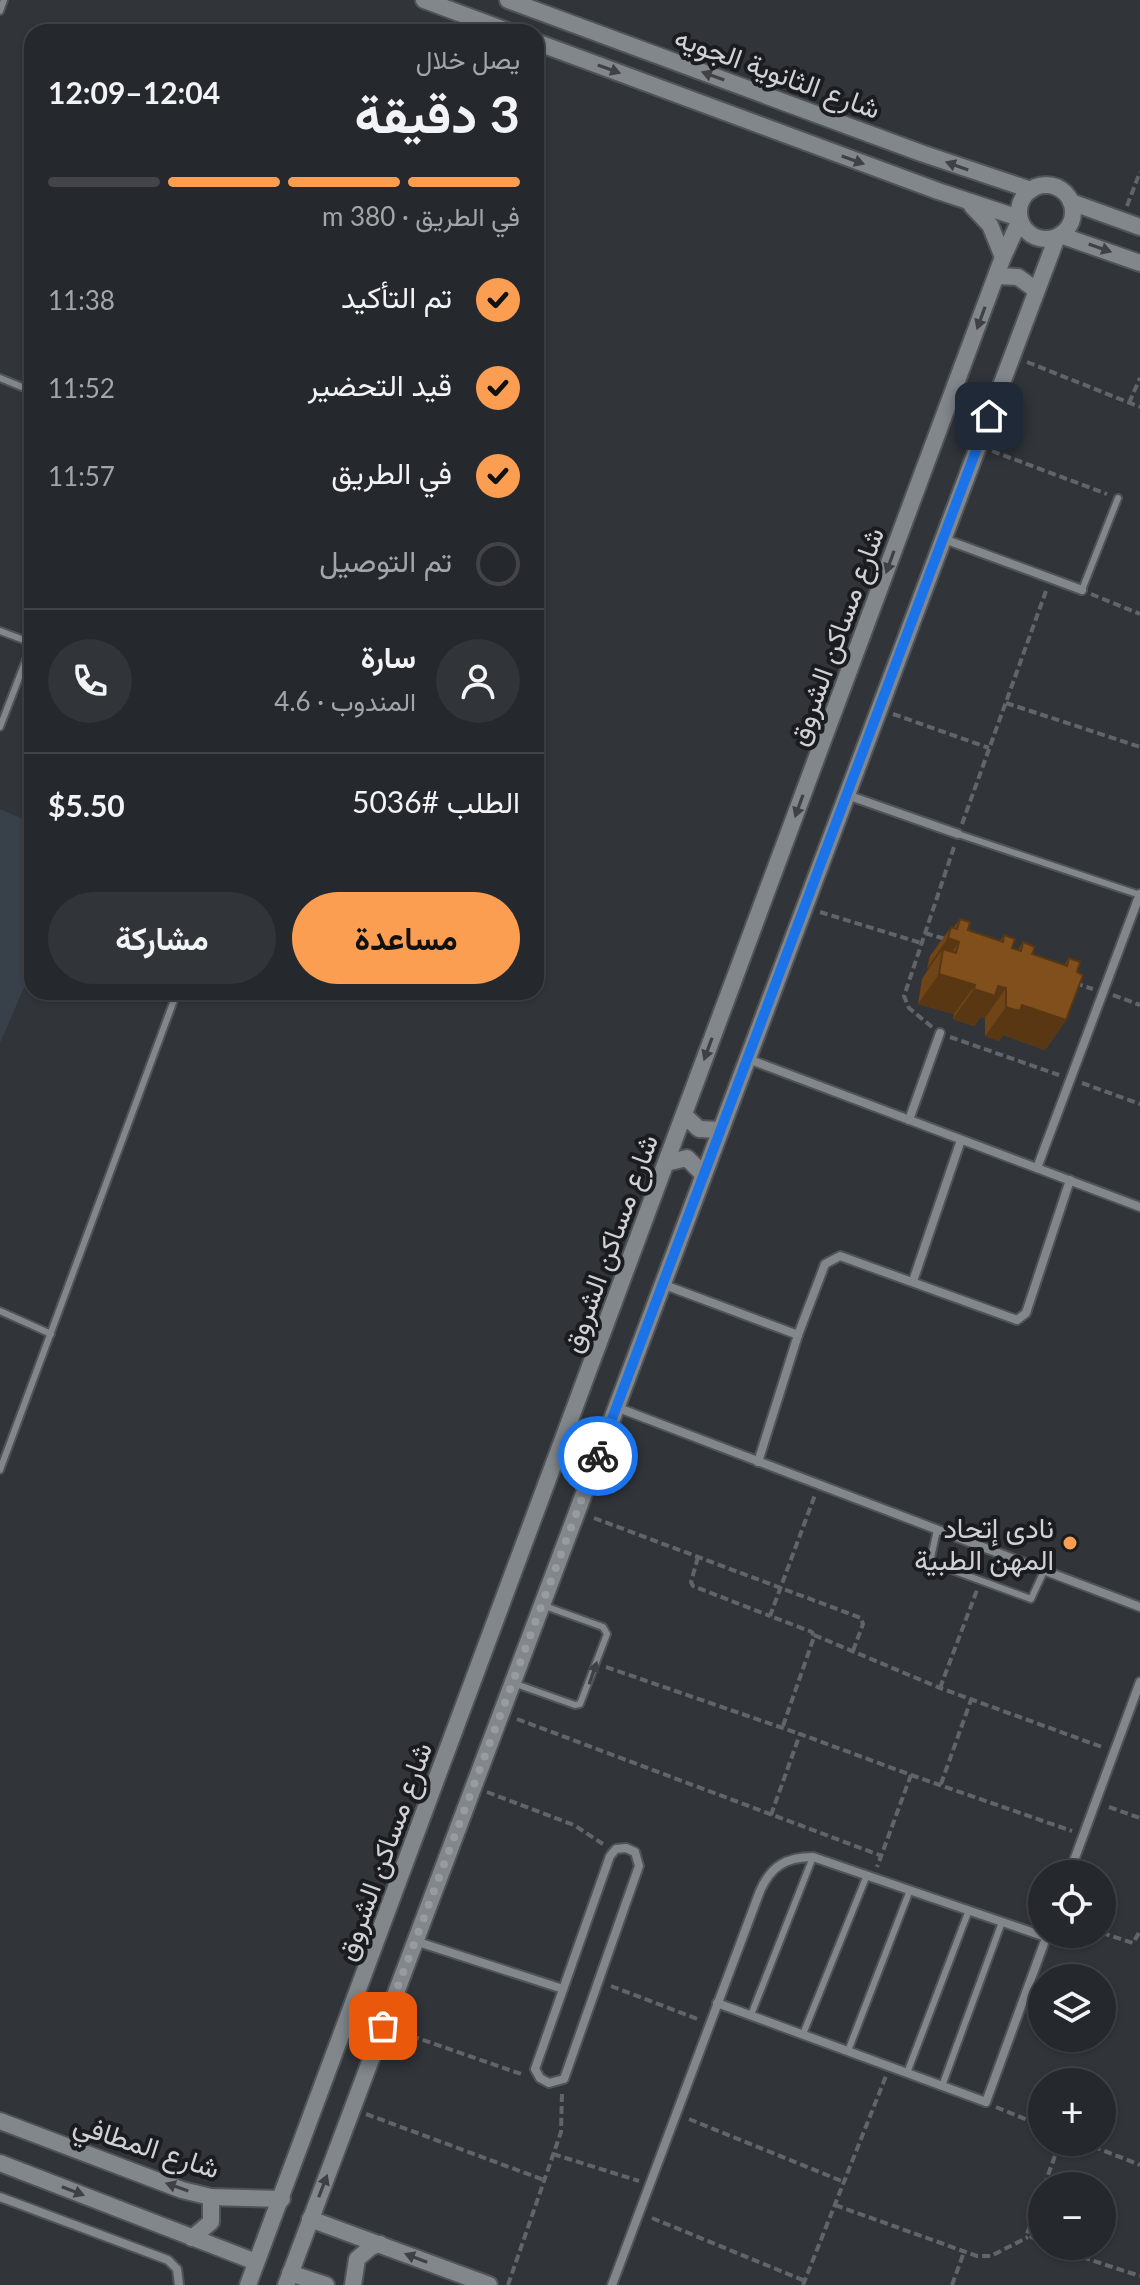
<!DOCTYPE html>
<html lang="ar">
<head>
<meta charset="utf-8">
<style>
  body { margin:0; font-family:Lato,Vazirmatn,sans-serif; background:#313438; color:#f1f3f6; direction:rtl; height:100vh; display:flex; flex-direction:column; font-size:30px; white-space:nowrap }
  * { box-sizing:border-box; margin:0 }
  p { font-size:26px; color:#a3a6a9 }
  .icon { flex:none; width:44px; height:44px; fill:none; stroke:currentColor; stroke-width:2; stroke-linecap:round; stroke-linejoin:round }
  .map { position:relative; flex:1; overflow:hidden; direction:ltr }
  .drawer { position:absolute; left:24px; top:24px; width:520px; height:976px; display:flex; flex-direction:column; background:#25282c; border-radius:24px; box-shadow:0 2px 6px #0004,0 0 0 2px #424448; direction:rtl }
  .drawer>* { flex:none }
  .controls { position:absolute; left:1028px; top:1860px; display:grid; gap:16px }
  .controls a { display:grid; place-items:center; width:88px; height:88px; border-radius:50%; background:#25282c; box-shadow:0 2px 6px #0004,0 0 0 2px #424448; font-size:40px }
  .pin { position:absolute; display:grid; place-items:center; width:68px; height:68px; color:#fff; margin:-34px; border-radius:16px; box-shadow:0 4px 12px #0006 }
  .courier { position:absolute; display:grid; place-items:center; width:80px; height:80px; margin:-40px; border:6px solid #1a73e8; border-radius:50%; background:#fff; color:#222; box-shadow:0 2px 10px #0007 }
  .overview em { font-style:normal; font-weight:700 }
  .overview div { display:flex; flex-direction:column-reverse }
  .overview { display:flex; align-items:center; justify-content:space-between; height:136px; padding:0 24px }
  h1 { font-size:52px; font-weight:700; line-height:60px }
  .bar { display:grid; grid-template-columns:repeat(4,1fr); gap:12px 8px; align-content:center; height:96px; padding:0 24px }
  .bar i { height:10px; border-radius:6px; background:#424448 }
  .bar .current { background:#fb9e51 }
  .bar p { grid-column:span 4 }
  .line { display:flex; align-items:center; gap:20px; padding:0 24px; border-top:2px solid #424448 }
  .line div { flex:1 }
  .round { display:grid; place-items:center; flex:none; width:84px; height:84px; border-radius:42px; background:#313438 }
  ol { padding:0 24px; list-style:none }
  li { display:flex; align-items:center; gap:24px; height:88px }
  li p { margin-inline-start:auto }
  li .icon { padding:8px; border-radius:50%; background:#fb9e51; color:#111; stroke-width:4 }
  li:last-child { color:#a3a6a9 }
  li i { width:44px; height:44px; border:4px solid #424448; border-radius:50% }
  .cta { display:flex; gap:16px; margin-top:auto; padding:16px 24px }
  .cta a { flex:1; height:92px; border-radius:48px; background:#fb9e51; color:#111; font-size:32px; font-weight:700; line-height:92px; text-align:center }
  .cta a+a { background:#313438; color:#f1f3f6 }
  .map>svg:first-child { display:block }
</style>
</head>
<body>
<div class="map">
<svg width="1140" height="2285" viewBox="0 0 1140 2285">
  <rect width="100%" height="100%" fill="#31353a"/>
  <path fill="#38404a" d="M 0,809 L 32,823 L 32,969 L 0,1043 Z"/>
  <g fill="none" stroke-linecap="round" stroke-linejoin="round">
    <defs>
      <g id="lane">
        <path d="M 0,11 L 4,0"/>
        <path d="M 0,378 L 32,391"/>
        <path d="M 1082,590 L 1118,498"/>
        <path d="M 0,631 L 32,643"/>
        <path d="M 0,727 L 32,644"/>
        <path d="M 958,834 L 1140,895"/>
        <path d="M 0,1311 L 51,1334"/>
        <path d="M 0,1470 L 177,992"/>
        <path d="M 937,1530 L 930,1562 L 1031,1599 L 1044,1571"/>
        <path d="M 516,1684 L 575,1705 L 580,1704 L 607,1634 L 603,1627 L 542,1605"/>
        <path d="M 751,2015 L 813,1857"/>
        <path d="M 803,2034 L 867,1875"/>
        <path d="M 848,2051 L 910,1890"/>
        <path d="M 907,2073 L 969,1910"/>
        <path d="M 942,2086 L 1002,1922"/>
      </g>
      <g id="street">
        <path d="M 944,539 L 1082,590"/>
        <path d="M 847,795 L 958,834"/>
        <path d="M 748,1059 L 1140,1207"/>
        <path d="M 909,1120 L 940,1033"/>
        <path d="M 1037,1168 L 1140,894"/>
        <path d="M 913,1281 L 961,1140"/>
        <path d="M 662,1284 L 798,1335 L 825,1264 L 840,1256 L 1017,1320 L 1026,1313 L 1070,1180"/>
        <path d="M 616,1407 L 1140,1607"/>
        <path d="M 758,1462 L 798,1335"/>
        <path d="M 626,1848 L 635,1852 L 639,1866 L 564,2079 L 549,2083 L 540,2078 L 535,2069 L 610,1856 L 616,1849 Z"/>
        <path d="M 1069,1874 L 1140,1682"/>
        <path d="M 415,1941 L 563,1989"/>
        <path d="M 717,2003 L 986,2102 L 1047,1935"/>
        <path d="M 0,2197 L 168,2260 L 177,2269 L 179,2285"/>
        <path d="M 612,2285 L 760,1891 C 771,1866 786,1857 813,1857 L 1046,1937"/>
      </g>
      <g id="secondary">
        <path d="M 424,0 L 510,32"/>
        <path d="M 508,0 L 921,153 L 1031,190"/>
        <path d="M 536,42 L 938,191 L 1019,218"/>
        <circle cx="1046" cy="212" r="27"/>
        <path d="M 1071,202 L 1140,227"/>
        <path d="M 972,206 L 990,225 L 1003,257"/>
        <path d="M 1060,235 L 1140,263"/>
        <path d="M 997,276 L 1018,277 L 1036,290"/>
        <path d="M 684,1115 L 699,1129 L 720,1130"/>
        <path d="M 666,1163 L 687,1158 L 703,1174"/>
        <path d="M 0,2121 L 182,2190 L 211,2197 L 282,2199"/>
        <path d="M 0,2163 L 256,2262"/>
        <path d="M 310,2219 L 489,2285"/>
        <path d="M 192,2238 L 211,2222 L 211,2197"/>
        <path d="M 290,2273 L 326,2285"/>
        <path d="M 248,2285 L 1003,257 L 1020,220"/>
        <path d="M 286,2285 L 1057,237"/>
        <path d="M 353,2285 L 357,2259 L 371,2247 L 380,2244"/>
      </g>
    </defs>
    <use href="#lane" stroke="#505357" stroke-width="10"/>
    <use href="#street" stroke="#505357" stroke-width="12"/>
    <use href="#secondary" stroke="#505357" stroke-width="20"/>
    <g stroke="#616569" stroke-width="4" stroke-dasharray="8 4" stroke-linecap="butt">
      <path d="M 1127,206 L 1140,172"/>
      <path d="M 1027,362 L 1140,407"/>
      <path d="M 1129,403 L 1140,378"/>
      <path d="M 992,451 L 1107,494"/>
      <path d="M 1091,594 L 1140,614"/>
      <path d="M 1006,703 L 1140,747"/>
      <path d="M 893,714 L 989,748"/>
      <path d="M 962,824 L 1046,591"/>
      <path d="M 820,912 L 921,943"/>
      <path d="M 925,933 L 945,939"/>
      <path d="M 1075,983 L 1093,989"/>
      <path d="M 1113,995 L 1140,1005"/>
      <path d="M 932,1027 L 909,1008 L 904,996 L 954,847"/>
      <path d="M 950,1037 L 1059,1075"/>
      <path d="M 1082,1083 L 1140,1104"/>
      <path d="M 594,1518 L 861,1618 L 863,1624 L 853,1651"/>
      <path d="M 698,1557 L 691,1582 L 693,1586 L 770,1616"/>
      <path d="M 814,1635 L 940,1688 L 1102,1747"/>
      <path d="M 606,1667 L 800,1734"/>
      <path d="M 940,1688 L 977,1590"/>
      <path d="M 517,1719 L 882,1856"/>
      <path d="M 783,1726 L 814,1637 L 812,1632 L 770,1616 L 815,1495"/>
      <path d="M 911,1775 L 1072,1831"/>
      <path d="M 941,1784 L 971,1700"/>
      <path d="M 487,1792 L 574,1825 L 603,1844"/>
      <path d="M 1109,1807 L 1140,1818"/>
      <path d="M 771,1815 L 800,1734 L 911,1775 L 877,1867"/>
      <path d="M 1102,1933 L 1133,1943 L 1140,1931"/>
      <path d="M 611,1986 L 700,2020"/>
      <path d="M 400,2032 L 524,2075"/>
      <path d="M 996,2107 L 1042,2126"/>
      <path d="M 366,2114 L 544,2180"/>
      <path d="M 689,2119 L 844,2182"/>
      <path d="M 1082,2142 L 1140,2165"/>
      <path d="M 553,2154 L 639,2181"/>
      <path d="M 1044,2186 L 1060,2142"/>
      <path d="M 1042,2192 L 1027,2234 L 1042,2244"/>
      <path d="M 835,2205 L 977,2256 L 991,2256 L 1028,2237"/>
      <path d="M 652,2218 L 805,2281"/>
      <path d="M 1048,2246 L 1140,2276"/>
      <path d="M 508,2285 L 561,2132 L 562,2093"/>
      <path d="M 803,2285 L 886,2076"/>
      <path d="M 952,2285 L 964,2252"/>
    </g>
    <use href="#lane" stroke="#82878c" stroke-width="6"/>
    <use href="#street" stroke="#82878c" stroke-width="8"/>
    <use href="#secondary" stroke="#82878c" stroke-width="16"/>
  </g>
  <path fill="#6f4417" d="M 960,919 L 968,930 L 1000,941 L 1004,935 L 1012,948 L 1018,950 L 1023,942 L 1032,954 L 1064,965 L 1069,958 L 1066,1020 L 1045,1050 L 1003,1035 L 999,1041 L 985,1036 L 985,1018 L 981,1017 L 974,1026 L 953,1019 L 954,1014 L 918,1004 L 922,979 L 929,968 L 927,968 L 930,956 L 951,927 L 953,928 Z"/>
  <g fill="#5a3713">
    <path d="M 948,938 L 959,942 L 940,968 L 943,949 L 929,968 L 927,968 Z"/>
    <path d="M 939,974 L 975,985 L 954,1014 L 918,1004 Z"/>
    <path d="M 998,986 L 1006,988 L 985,1018 L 981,1017 L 974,1026 L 953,1019 L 974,989 Z"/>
    <path d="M 1022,1005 L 1066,1020 L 1045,1050 L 1003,1035 L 999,1041 L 985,1036 L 1006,1007 Z"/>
  </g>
  <path fill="#814f1b" stroke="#5a3713" stroke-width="2" d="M 960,919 L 970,922 L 968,930 L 1003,942 L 1004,935 L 1015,939 L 1012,948 L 1021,951 L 1023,942 L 1035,947 L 1032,954 L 1067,966 L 1069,958 L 1080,962 L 1077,972 L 1083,975 L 1066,1020 L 1022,1005 L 1020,1011 L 1006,1007 L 1006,988 L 998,986 L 995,996 L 974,989 L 975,985 L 939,974 L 943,949 L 956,953 L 959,942 L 948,938 L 951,927 L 957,929 Z"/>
  <defs><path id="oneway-solid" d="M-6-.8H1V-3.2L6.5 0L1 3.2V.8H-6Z" transform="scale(2)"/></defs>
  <g fill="#3f4145">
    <use href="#oneway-solid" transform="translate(609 69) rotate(20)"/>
    <use href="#oneway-solid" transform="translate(713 76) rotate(-160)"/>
    <use href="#oneway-solid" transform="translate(853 160) rotate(20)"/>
    <use href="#oneway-solid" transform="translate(957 166) rotate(-160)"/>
    <use href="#oneway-solid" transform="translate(1100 248) rotate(19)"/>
    <use href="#oneway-solid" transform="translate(981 318) rotate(110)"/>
    <use href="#oneway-solid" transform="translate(890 562) rotate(110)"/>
    <use href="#oneway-solid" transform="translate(799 806) rotate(110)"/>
    <use href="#oneway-solid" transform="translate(708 1049) rotate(110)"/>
    <use href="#oneway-solid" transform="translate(593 1673) rotate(-71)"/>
    <use href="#oneway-solid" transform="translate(323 2186) rotate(-69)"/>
    <use href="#oneway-solid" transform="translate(177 2187) rotate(-161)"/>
    <use href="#oneway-solid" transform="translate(73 2191) rotate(21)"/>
    <use href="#oneway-solid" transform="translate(416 2258) rotate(-159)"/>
  </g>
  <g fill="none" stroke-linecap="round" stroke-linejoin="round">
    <path stroke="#989b9f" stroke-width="8" stroke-dasharray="0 14.4" d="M 383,2026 L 598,1456"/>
    <path stroke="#1a73e8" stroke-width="10" d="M 598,1456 L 989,416"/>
  </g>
  <circle fill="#fb9e51" stroke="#1b1c1f" stroke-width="3" cx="1070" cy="1543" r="8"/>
  <g text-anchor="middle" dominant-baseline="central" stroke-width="8" stroke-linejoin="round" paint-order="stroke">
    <g font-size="28" fill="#d0d2d5" stroke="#1b1c1f">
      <text transform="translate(778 72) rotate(20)">شارع الثانوية الجويه</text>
      <text transform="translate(835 636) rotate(-70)">شارع مساكن الشروق</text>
      <text transform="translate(609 1243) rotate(-70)">شارع مساكن الشروق</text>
      <text transform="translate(383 1851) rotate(-70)">شارع مساكن الشروق</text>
      <text transform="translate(147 2145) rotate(18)">شارع المطافي</text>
    </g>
    <g font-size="28" fill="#d0d2d5" stroke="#1b1c1f" text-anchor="end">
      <text x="1054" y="1527">نادى إتحاد<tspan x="1054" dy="32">المهن الطبية</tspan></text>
    </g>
  </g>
</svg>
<div class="controls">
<a><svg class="icon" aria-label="locate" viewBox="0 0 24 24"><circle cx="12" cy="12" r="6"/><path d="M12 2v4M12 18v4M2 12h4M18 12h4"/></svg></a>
<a><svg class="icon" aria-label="layers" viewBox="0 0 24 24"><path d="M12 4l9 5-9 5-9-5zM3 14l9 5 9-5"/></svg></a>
<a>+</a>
<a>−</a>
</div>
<div class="pin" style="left:383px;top:2026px;background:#ea580c"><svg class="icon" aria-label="bag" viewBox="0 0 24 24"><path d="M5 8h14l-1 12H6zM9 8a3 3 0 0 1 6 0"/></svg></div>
<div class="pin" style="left:989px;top:416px;background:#1f2937"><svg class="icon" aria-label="home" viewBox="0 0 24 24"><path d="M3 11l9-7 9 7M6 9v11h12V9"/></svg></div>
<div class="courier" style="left:598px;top:1456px"><svg class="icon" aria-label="bike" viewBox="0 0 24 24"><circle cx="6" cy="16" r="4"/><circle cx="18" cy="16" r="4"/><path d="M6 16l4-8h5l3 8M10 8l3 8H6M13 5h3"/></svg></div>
<section class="drawer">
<div class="overview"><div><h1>3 دقيقة</h1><p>يصل خلال</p></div><em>12:04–12:09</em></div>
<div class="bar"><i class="current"></i><i class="current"></i><i class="current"></i><i></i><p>في الطريق · 380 m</p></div>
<ol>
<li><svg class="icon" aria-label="check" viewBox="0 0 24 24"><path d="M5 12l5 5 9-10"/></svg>تم التأكيد<p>11:38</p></li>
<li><svg class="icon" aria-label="check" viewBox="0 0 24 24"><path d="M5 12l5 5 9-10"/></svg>قيد التحضير<p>11:52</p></li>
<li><svg class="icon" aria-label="check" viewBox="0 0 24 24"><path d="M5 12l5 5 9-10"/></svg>في الطريق<p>11:57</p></li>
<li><i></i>تم التوصيل</li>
</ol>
<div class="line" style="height:144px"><a class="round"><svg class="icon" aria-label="person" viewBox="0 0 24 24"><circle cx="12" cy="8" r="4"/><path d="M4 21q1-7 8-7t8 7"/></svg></a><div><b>سارة</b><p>المندوب · 4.6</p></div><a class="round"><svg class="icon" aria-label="phone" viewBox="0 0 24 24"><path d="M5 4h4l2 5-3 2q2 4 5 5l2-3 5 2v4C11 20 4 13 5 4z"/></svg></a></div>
<div class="line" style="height:104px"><div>الطلب #5036</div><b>$5.50</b></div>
<div class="cta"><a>مساعدة</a><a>مشاركة</a></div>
</section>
</div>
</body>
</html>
